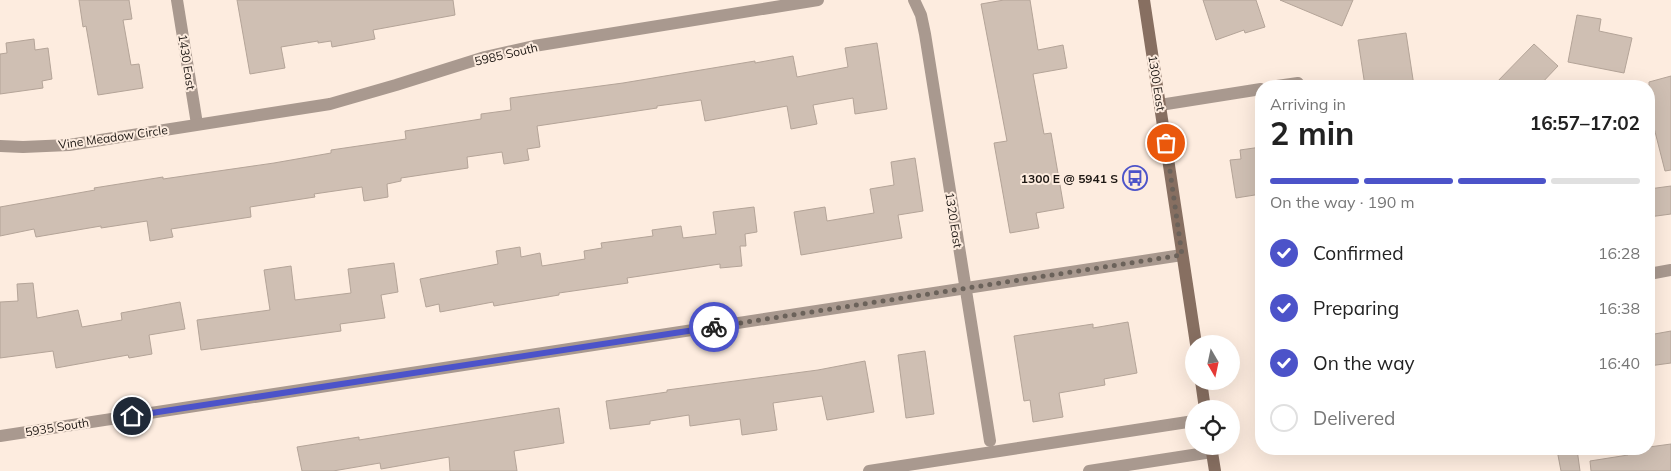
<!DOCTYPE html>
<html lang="en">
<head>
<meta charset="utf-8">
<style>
  body { margin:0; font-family:Mulish,sans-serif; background:#f6f6f6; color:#222; height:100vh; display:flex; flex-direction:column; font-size:19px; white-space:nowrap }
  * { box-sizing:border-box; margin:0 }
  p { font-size:16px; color:#767676 }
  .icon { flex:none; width:28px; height:28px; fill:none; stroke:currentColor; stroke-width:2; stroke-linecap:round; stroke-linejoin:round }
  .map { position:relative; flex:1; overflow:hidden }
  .details { position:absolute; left:1255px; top:80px; width:400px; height:375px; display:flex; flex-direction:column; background:#fff; border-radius:20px; box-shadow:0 5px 20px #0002 }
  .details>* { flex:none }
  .needle { width:32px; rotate:171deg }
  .buttons { position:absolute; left:1185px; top:335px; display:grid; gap:10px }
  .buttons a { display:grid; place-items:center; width:55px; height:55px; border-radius:50%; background:#fff; box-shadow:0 5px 20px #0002; font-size:25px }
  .pin { position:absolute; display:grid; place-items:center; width:42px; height:42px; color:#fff; margin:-21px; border:2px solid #fff; border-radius:50%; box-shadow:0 1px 5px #0007 }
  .courier { position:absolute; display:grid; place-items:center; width:50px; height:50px; margin:-25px; border:4px solid #4c53c9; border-radius:50%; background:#fff; color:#222; box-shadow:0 1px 6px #0007 }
  .headline em { font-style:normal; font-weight:700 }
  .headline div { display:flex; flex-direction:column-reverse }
  .headline { display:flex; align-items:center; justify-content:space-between; height:85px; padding:0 15px }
  h1 { font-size:32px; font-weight:700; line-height:38px }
  .bar { display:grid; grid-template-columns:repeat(4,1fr); gap:8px 5px; align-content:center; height:60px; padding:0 15px }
  .bar i { height:6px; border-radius:4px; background:#e0e0e0 }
  .bar .selected { background:#4c53c9 }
  .bar p { grid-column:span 4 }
  ol { padding:0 15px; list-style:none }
  li { display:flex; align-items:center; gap:15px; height:55px }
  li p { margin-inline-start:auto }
  li .icon { padding:5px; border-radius:50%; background:#4c53c9; color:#fff; stroke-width:4 }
  li:last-child { color:#767676 }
  li i { width:28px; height:28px; border:2px solid #e0e0e0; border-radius:50% }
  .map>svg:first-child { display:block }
</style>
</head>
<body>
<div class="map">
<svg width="1671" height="471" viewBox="0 0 1671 471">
  <rect width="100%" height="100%" fill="#fdecdf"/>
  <g fill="#cfbfb3" stroke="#b4a498">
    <path d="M 79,0 L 129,0 L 132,19 L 123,20 L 131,65 L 139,64 L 143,88 L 98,95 L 86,26 L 83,27 Z"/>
    <path d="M 237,0 L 453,0 L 455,15 L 373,30 L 375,39 L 332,47 L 331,41 L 318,43 L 318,41 L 281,47 L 285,68 L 250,74 Z"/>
    <path d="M 1004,0 L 1030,0 L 1038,50 L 1063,45 L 1067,68 L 1033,74 L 1044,134 L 1051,133 L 1064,208 L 1036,213 L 1039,228 L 1010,233 L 994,143 L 1007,141 L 981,4 Z"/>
    <path d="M 1203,0 L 1256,0 L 1265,27 L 1245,33 L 1244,30 L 1216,40 Z"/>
    <path d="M 1280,0 L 1353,0 L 1342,26 Z"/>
    <path d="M 1577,15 L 1601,19 L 1599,31 L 1632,38 L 1624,73 L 1568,62 Z"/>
    <path d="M 1406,33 L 1414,86 L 1365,86 L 1358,40 Z"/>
    <path d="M 34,39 L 35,50 L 48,48 L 52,79 L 42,81 L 43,88 L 0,94 L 0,54 L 7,53 L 6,43 Z"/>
    <path d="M 877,43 L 887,109 L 855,114 L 853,98 L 813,105 L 817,124 L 791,129 L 787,106 L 705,121 L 701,100 L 657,106 L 657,108 L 537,126 L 540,147 L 527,149 L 529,160 L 504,164 L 502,152 L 467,157 L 468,168 L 401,178 L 401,181 L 387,184 L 388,197 L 364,201 L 362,187 L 314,194 L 315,197 L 250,207 L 251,217 L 171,229 L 173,237 L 150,241 L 147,221 L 101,228 L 101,226 L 36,237 L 34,229 L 0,236 L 0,207 L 95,190 L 94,188 L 163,177 L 163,179 L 274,163 L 331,153 L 331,150 L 406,139 L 405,131 L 481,119 L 481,114 L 511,110 L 510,98 L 623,83 L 755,61 L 755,63 L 793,56 L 797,77 L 848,67 L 845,48 Z"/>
    <path d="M 1534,44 L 1558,66 L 1539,86 L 1493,86 Z"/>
    <path d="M 1671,76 L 1671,170 L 1665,171 L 1649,108 L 1649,82 Z"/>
    <path d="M 1261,147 L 1261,194 L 1236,198 L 1230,160 L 1241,159 L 1240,150 Z"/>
    <path d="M 915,158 L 923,211 L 898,215 L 902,238 L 801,255 L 794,212 L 825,207 L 827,221 L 874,213 L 870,189 L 894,185 L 891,162 Z"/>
    <path d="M 1671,186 L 1671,214 L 1649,217 L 1649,189 Z"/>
    <path d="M 754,207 L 757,232 L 745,234 L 746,246 L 740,246 L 742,266 L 720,268 L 720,264 L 627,278 L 628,283 L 559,293 L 559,295 L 494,306 L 493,302 L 440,312 L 439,304 L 426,307 L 420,279 L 498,264 L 496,251 L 520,247 L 521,257 L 540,253 L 542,266 L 585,259 L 584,251 L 602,248 L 601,243 L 653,236 L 652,230 L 681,226 L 683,238 L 716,234 L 713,212 Z"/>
    <path d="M 394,263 L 398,292 L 381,295 L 385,318 L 340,324 L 341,331 L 201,350 L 197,320 L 270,310 L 264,270 L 291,266 L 295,300 L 351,293 L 348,269 Z"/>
    <path d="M 33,283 L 37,318 L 78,310 L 82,327 L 122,320 L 121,313 L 180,302 L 185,329 L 149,335 L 152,354 L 129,358 L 128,355 L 56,368 L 53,351 L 0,358 L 0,302 L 18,301 L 17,284 Z"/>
    <path d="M 1128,322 L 1137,373 L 1104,379 L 1105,385 L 1059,393 L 1063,417 L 1033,422 L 1030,400 L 1024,401 L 1014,336 L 1093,324 L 1093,328 Z"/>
    <path d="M 1671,331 L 1671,363 L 1649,366 L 1649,335 Z"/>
    <path d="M 925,351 L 934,414 L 906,418 L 898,355 Z"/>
    <path d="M 865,361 L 874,412 L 827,420 L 822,396 L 773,403 L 777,430 L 742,435 L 740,419 L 690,426 L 689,415 L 650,421 L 650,424 L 610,429 L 606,401 L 667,392 L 667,390 L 818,370 Z"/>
    <path d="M 559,408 L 564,443 L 514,451 L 517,471 L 450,471 L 449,457 L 381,469 L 380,463 L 333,471 L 302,471 L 297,447 L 359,437 L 359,440 Z"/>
    <path d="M 1671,444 L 1671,471 L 1591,471 L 1590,461 L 1628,455 L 1627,450 L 1649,449 L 1649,447 Z"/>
    <path d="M 1570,449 L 1577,449 L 1580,471 L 1561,471 L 1557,450 Z"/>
  </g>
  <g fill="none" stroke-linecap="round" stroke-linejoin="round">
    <g stroke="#a9998f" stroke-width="12">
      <path d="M 869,471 L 1194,421"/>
      <path d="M 1089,471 L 1212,452"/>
    </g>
    <g stroke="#a9998f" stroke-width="12">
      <path d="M 177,0 L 197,124"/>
      <path d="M 914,0 L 921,15 L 925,34 L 990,441"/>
      <path d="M 1277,86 L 1298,83"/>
      <path d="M 1160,105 L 1261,89"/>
      <path d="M 0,146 L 23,147 L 69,145 L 330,104 L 396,85 L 485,57 L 534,46 L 818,0"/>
      <path d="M 1649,274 L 1671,270"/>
      <path d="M 0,436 L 1182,255"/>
    </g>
    <g stroke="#876f61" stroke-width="12">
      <path d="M 1144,0 L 1196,344"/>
      <path d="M 1201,381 L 1205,409"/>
      <path d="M 1211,446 L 1215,471"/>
    </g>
  </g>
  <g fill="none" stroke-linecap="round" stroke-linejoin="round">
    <path stroke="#6b625a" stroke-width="5" stroke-dasharray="0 9" d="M 714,327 L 1182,255 L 1166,143"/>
    <path stroke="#4c53c9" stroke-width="6" d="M 132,416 L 714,327"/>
  </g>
  <defs>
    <symbol id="bus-ring" viewBox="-11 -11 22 22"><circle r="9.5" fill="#fdecdf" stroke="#4c53c9" stroke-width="1.5"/><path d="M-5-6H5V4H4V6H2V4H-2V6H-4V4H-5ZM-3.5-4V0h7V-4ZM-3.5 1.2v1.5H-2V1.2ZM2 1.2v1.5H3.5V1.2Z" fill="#4c53c9"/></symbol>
  </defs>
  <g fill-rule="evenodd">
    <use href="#bus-ring" x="1121" y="164" width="28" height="28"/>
  </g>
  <g text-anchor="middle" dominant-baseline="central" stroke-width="4" stroke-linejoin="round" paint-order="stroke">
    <g font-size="12" fill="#1d1713" stroke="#fdecdf">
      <text transform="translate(506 54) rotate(-13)">5985 South</text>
      <text transform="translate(187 62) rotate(81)">1430 East</text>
      <text transform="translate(1157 83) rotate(81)">1300 East</text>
      <text transform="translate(113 137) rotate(-8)">Vine Meadow Circle</text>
      <text transform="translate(954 220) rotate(81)">1320 East</text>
      <text transform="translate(57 427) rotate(-9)">5935 South</text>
    </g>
    <g font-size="12" font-weight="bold" fill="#1d1713" stroke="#fdecdf" text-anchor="end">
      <text x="1118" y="178">1300 E @ 5941 S</text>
    </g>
  </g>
</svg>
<div class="buttons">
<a><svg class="needle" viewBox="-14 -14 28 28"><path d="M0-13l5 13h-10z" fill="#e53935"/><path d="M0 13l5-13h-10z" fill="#767676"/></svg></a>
<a><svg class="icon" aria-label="locate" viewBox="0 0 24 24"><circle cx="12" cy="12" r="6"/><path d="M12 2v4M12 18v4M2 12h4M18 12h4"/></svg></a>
</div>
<div class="pin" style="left:1166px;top:143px;background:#ea580c"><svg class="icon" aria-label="bag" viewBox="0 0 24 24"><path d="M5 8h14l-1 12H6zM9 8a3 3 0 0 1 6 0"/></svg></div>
<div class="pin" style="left:132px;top:416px;background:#1f2937"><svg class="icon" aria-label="home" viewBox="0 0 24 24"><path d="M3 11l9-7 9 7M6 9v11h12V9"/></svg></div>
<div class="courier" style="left:714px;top:327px"><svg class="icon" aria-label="bike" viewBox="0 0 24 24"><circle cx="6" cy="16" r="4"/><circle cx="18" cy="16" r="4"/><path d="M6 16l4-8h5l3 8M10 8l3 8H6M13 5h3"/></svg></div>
<section class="details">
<div class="headline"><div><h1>2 min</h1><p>Arriving in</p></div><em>16:57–17:02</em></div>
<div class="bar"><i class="selected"></i><i class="selected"></i><i class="selected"></i><i></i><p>On the way · 190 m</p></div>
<ol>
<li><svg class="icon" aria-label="check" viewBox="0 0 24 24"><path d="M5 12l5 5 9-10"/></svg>Confirmed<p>16:28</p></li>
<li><svg class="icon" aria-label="check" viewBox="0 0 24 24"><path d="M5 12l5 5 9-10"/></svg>Preparing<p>16:38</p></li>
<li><svg class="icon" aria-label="check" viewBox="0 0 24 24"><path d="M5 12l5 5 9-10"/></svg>On the way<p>16:40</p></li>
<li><i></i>Delivered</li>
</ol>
</section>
</div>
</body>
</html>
